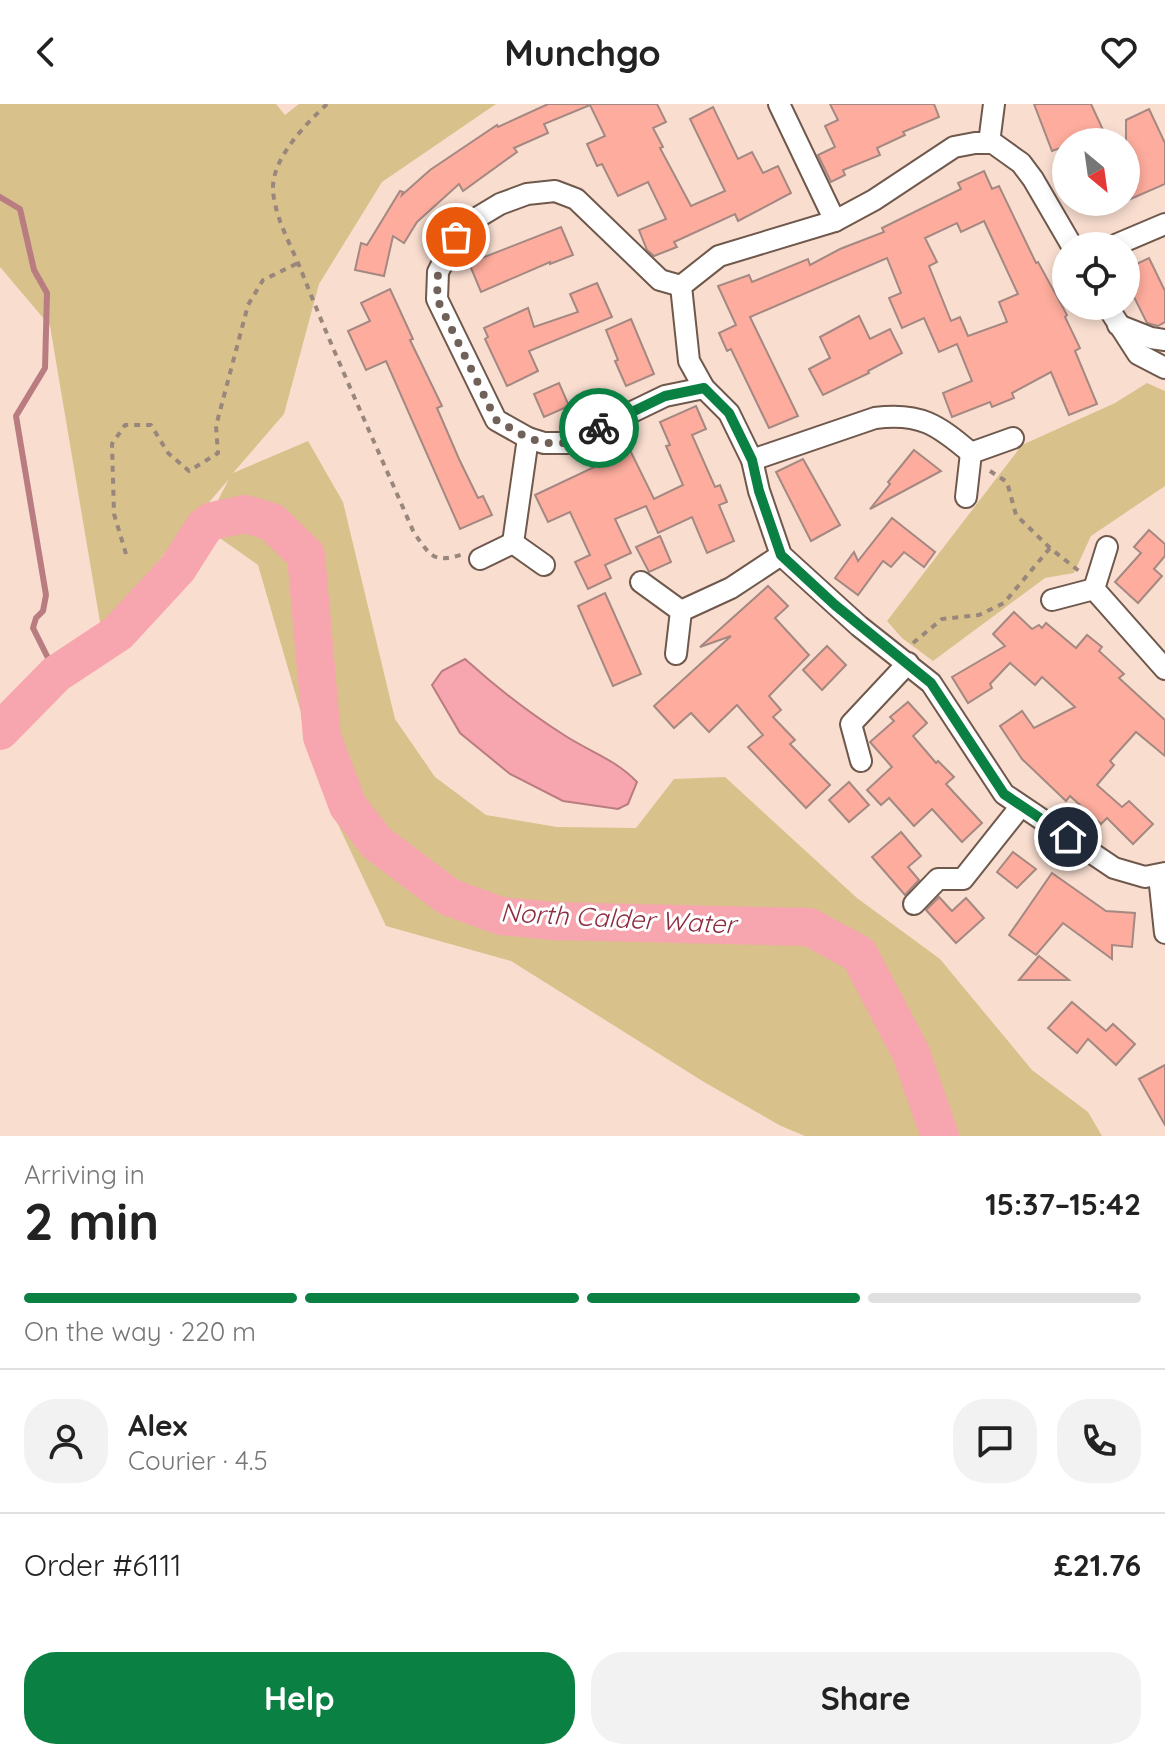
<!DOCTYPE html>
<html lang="en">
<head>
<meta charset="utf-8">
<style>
  body { margin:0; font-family:Quicksand,sans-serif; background:#f2f2f2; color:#222; height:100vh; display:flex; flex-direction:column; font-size:30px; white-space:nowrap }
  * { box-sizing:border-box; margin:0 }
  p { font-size:26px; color:#767676 }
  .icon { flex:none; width:44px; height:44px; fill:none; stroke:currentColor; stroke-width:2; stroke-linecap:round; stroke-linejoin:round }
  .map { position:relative; height:1032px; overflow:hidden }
  .drawer { display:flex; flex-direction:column; background:#fff; flex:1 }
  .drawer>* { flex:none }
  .needle { width:52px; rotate:151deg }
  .buttons { position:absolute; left:1052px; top:24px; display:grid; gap:16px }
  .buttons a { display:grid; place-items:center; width:88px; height:88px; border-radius:50%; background:#fff; box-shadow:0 4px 12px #0003; font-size:40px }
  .pin { position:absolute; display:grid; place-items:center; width:68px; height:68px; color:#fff; margin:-34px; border:4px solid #fff; border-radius:50%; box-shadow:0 2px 8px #0007 }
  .courier { position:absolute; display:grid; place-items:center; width:80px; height:80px; margin:-40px; border:6px solid #0b8043; border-radius:50%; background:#fff; color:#222; box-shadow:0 2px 10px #0007 }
  .headline em { font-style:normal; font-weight:700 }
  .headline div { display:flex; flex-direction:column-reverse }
  .headline { display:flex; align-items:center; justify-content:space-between; height:136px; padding:0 24px }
  h1 { font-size:52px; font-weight:700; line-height:60px }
  .bar { display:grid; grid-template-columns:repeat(4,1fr); gap:12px 8px; align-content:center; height:96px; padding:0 24px }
  .bar i { height:10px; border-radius:6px; background:#e0e0e0 }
  .bar .on { background:#0b8043 }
  .bar p { grid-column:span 4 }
  .line { display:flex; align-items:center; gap:20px; padding:0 24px; border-top:2px solid #e0e0e0 }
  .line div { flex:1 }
  .round { display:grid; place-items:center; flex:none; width:84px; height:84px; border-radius:32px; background:#f2f2f2 }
  .primary-button { display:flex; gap:16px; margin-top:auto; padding:16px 24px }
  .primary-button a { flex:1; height:92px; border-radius:32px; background:#0b8043; color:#fff; font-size:32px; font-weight:700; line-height:92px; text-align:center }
  .primary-button a+a { background:#f2f2f2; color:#222 }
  header { display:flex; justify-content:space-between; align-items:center; height:104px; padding:0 24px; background:#fff; font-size:36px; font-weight:700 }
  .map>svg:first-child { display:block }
</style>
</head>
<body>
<header><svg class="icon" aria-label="back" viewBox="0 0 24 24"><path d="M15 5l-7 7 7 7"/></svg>Munchgo<svg class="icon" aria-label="heart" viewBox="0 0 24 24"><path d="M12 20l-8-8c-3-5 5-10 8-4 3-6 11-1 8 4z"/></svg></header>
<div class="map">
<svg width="1165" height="1032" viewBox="0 0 1165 1032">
  <rect width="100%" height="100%" fill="#f9ded0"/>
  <g fill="#d9c18b">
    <path d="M 0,0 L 276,0 L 285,11 L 299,0 L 496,0 L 382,78 L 319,180 L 284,310 L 233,369 L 308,337 L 343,398 L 395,615 L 435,673 L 486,711 L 557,723 L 636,724 L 674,675 L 725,673 L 857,794 L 940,855 L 1032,966 L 1088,1008 L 1102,1032 L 805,1032 L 781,1022 L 704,978 L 511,857 L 386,822 L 326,695 L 258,461 L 204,423 L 229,375 L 101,524 L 50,222 L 0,163 Z"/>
    <path d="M 1147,279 L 1165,287 L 1165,382 L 1091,432 L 1074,469 L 1045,474 L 933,557 L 902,534 L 887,517 L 1022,341 L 1115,299 Z"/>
  </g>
  <path fill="#f7a5ae" stroke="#b97d81" stroke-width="2" d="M 465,555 C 496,583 529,609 564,631 C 590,648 615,655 637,678 L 628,700 L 618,705 L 563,697 L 510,670 L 460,629 L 432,581 L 442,567 Z"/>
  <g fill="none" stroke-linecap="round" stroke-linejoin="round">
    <path stroke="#b97d81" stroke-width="6" d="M 0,93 L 20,105 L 34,166 L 47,189 L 45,264 L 16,312 L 46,491 L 43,507 L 36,514 L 33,524 L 56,570"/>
    <path stroke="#f7a5ae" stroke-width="38" d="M 0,627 L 56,570 L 118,529 L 178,464 L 204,423 L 212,417 L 245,410 L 272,418 L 306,451 L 322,633 L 348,702 L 377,739 L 449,793 L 501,812 L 553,817 L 809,823 L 859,850 L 911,949 L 940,1032"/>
  </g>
  <g fill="#fdac9d" stroke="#a48882" stroke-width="2" fill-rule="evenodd">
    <path d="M 548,0 L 657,0 L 666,18 L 653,24 L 663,43 L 660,44 L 691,102 L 725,87 L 690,15 L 713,3 L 738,55 L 752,48 L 763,69 L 778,62 L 791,89 L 738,117 L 735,110 L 674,138 L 677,143 L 654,152 L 647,146 L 639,126 L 666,115 L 648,78 L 618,92 L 602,60 L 597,62 L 587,40 L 605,32 L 590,1 L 544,20 L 548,29 L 514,44 L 517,48 L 463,87 L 459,80 L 417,118 L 404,139 L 393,132 L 384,172 L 355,166 L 361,139 L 367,141 L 400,87 L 403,88 L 402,91 L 430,66 L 497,21 L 498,23 Z"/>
    <path d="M 830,0 L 934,0 L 939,13 L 903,28 L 905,31 L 877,44 L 880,51 L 843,66 L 845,71 L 831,78 L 818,51 L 835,43 L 825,22 L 838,16 Z"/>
    <path d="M 1034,0 L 1091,0 L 1104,28 L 1077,38 L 1066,38 L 1066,42 L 1052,47 Z"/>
    <path d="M 1149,5 L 1165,39 L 1165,80 L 1126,97 L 1126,16 Z"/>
    <path d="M 984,67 L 992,85 L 999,82 L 1036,159 L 1038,158 L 1067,211 L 1065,213 L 1080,244 L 1075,247 L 1097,300 L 1069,311 L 1051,268 L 1012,289 L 1014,294 L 992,303 L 990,298 L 952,313 L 943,289 L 972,277 L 957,240 L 939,248 L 924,214 L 902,224 L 889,194 L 901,189 L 887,154 L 750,213 L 798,312 L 769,324 L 731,245 L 727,247 L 719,229 L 736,221 L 718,182 L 749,171 L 752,178 L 808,155 L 810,161 L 840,145 L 884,128 L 882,124 L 961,85 L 958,79 ZM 984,117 L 1018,190 L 999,198 L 1007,218 L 968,232 L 960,213 L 951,217 L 929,162 L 937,158 L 925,134 L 957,119 L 961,128 Z"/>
    <path d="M 561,123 L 573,151 L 550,160 L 550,158 L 481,188 L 469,159 Z"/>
    <path d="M 1149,154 L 1165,187 L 1165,218 L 1158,222 L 1147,219 L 1131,187 L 1126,189 L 1126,165 Z"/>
    <path d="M 597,179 L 612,213 L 529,247 L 538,267 L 507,282 L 485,235 L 488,233 L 484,224 L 528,204 L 534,223 L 578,208 L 570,190 Z"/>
    <path d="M 390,185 L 413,235 L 410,236 L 442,302 L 437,304 L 459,355 L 478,394 L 483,392 L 492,411 L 460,425 L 386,257 L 366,266 L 348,227 L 370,217 L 361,199 Z"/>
    <path d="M 859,212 L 870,235 L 890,225 L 902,249 L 868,267 L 869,269 L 823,291 L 809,265 L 830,254 L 820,233 Z"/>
    <path d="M 631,215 L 654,270 L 626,282 L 615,257 L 618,256 L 606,226 Z"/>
    <path d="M 559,279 L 569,302 L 544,313 L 534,290 Z"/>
    <path d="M 696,302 L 706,325 L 692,331 L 715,383 L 720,381 L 727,398 L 719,401 L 734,437 L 707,449 L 692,413 L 658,429 L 646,402 L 615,415 L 631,449 L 605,461 L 611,474 L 588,485 L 575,458 L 590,451 L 570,408 L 548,418 L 535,391 L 630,346 L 654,395 L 683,381 L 666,342 L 670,341 L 660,318 Z"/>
    <path d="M 914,346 L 941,367 L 870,405 L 890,380 L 888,378 Z"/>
    <path d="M 803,355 L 840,421 L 811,437 L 776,368 Z"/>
    <path d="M 892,414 L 935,448 L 924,463 L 904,448 L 891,463 L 883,457 L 858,491 L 835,474 L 854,448 L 858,457 Z"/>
    <path d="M 1149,426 L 1165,440 L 1165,452 L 1154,465 L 1162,472 L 1138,499 L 1115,478 L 1141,449 L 1134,443 Z"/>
    <path d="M 660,432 L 671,458 L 649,468 L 636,443 Z"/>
    <path d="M 768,482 L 788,502 L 775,514 L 809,551 L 769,592 L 781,606 L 773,613 L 795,636 L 790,640 L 830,681 L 806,704 L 748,643 L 763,631 L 737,601 L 709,628 L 691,609 L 674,624 L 654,602 L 731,532 L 700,543 Z"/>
    <path d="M 605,489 L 641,570 L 613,582 L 578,502 Z"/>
    <path d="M 1014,508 L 1032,525 L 1039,521 L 1042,524 L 1046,519 L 1076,544 L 1087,531 L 1102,543 L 1099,547 L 1124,570 L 1119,574 L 1165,616 L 1165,652 L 1136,628 L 1110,657 L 1114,661 L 1097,681 L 1122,703 L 1129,697 L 1153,720 L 1133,740 L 1107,714 L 1101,720 L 1070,692 L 1066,697 L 1022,655 L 1000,622 L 1022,607 L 1034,624 L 1075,603 L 1042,573 L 1035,581 L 1010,559 L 990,580 L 992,584 L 968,599 L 952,573 L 1005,542 L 993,530 Z"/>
    <path d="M 827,542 L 846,561 L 822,586 L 803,566 Z"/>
    <path d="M 908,598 L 927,619 L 913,632 L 936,659 L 938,657 L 954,673 L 946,680 L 982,719 L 962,738 L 932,705 L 914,722 L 889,694 L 881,701 L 867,686 L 892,663 L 870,638 L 894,617 L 890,613 Z"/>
    <path d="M 849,678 L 869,701 L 849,718 L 829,696 Z"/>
    <path d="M 901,728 L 921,752 L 908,763 L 919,776 L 905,791 L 872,753 Z"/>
    <path d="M 1013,748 L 1036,765 L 1017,784 L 997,768 Z"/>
    <path d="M 1052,769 L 1106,807 L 1135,809 L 1132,843 L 1112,841 L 1112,855 L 1063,819 L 1036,851 L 1009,831 Z"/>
    <path d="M 939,793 L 952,807 L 966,794 L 984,814 L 956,839 L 926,806 Z"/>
    <path d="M 1039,852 L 1069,876 L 1019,876 Z"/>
    <path d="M 1072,898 L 1106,927 L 1113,920 L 1135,940 L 1116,961 L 1088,935 L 1077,949 L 1048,924 Z"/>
    <path d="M 1165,961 L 1165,1021 L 1139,975 Z"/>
  </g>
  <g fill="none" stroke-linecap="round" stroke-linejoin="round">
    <defs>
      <g id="street">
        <path d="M 779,0 L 835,117"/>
        <path d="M 989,39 L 994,0"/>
        <path d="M 1072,142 L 1033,75 L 1021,59 L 993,39 L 975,39 L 954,43 L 874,96 L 835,117 L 719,152 L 681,182 L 689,257 L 704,284 L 729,309 L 752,356 L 759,387 L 781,451 L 859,522 L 931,579 L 1004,690 L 1114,764 L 1145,773 L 1165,769"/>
        <path d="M 1113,142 L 1165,120"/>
        <path d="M 681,182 L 660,176 L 576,95 L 555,87 L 527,90 L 500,100 L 480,112 L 456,133 L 438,168 L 437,195 L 496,316 L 528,334 L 544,339 L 568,339 L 665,292 L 704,284"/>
        <path d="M 1107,202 L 1138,250 L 1165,264"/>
        <path d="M 1118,221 L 1151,234 L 1165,236"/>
        <path d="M 752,356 L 875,314 C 920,308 938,321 971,349"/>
        <path d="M 966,393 L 971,349 L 1013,334"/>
        <path d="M 513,439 L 528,334"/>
        <path d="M 1107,443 L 1094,485 L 1165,565"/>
        <path d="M 480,455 L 513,439 L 544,461"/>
        <path d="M 641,478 L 681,507"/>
        <path d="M 1052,496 L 1094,485"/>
        <path d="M 676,550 L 681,507 L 731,484 L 781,451"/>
        <path d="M 861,657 L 851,620 L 908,559"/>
        <path d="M 1159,772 L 1165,829"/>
        <path d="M 914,800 L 938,775 L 963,775 L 1021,702"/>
      </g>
    </defs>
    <use href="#street" stroke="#6f584c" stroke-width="24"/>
    <g stroke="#99867c" stroke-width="4" stroke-dasharray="6 6" stroke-linecap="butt">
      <path d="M 327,0 C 306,20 272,54 273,85 C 274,112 291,141 301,166 C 336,255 376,341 414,429 C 431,452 433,460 463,450"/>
      <path d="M 990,367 L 1007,378 L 1016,411 L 1050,444 L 1079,467"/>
      <path d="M 126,450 L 114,410 L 112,340 L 125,321 L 151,321 L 168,349 L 189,367 L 218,349 L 216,322 L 248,201 L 263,176 L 298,159"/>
      <path d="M 913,539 L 942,515 L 979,511 L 1004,499 L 1050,444"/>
    </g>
    <use href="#street" stroke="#fff" stroke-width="20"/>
  </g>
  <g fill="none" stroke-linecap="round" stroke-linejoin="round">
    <path stroke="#716259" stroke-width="8" stroke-dasharray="0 14.4" d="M 456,133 L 438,168 L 437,195 L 496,316 L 528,334 L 544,339 L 568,339 L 599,324"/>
    <path stroke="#0b8043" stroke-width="10" d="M 599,324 L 665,292 L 704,284 L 729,309 L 752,356 L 759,387 L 781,451 L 835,501 L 931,579 L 1004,690 L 1068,733"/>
  </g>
  <g text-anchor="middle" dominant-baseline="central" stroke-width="6" stroke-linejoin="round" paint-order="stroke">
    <g font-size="26" font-style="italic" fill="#8c2d40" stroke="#fff">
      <text transform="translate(618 814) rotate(3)">North Calder Water</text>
    </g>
  </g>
</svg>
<div class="buttons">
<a><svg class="needle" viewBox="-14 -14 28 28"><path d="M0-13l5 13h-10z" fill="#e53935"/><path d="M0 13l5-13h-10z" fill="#767676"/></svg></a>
<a><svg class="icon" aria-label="locate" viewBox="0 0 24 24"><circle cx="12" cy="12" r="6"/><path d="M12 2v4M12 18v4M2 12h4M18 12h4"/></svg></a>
</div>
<div class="pin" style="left:456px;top:133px;background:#ea580c"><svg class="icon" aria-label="bag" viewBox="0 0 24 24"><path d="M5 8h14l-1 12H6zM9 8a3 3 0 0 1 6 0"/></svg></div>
<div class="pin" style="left:1068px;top:733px;background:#1f2937"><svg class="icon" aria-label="home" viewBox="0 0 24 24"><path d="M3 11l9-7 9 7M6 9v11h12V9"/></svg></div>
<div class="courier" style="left:599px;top:324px"><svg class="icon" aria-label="bike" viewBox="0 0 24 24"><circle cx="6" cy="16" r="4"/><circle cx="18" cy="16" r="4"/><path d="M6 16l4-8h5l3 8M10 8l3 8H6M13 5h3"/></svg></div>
</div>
<section class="drawer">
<div class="headline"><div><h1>2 min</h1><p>Arriving in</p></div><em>15:37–15:42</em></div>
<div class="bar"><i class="on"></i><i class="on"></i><i class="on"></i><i></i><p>On the way · 220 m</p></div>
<div class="line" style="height:144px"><a class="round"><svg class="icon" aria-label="person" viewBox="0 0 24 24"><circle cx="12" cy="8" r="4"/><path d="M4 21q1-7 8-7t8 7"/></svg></a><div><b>Alex</b><p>Courier · 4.5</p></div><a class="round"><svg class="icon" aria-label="chat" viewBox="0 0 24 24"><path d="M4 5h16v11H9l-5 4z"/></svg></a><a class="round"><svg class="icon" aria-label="phone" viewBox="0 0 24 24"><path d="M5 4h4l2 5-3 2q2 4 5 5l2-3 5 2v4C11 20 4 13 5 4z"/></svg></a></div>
<div class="line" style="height:104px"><div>Order #6111</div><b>£21.76</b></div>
<div class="primary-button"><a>Help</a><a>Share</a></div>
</section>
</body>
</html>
